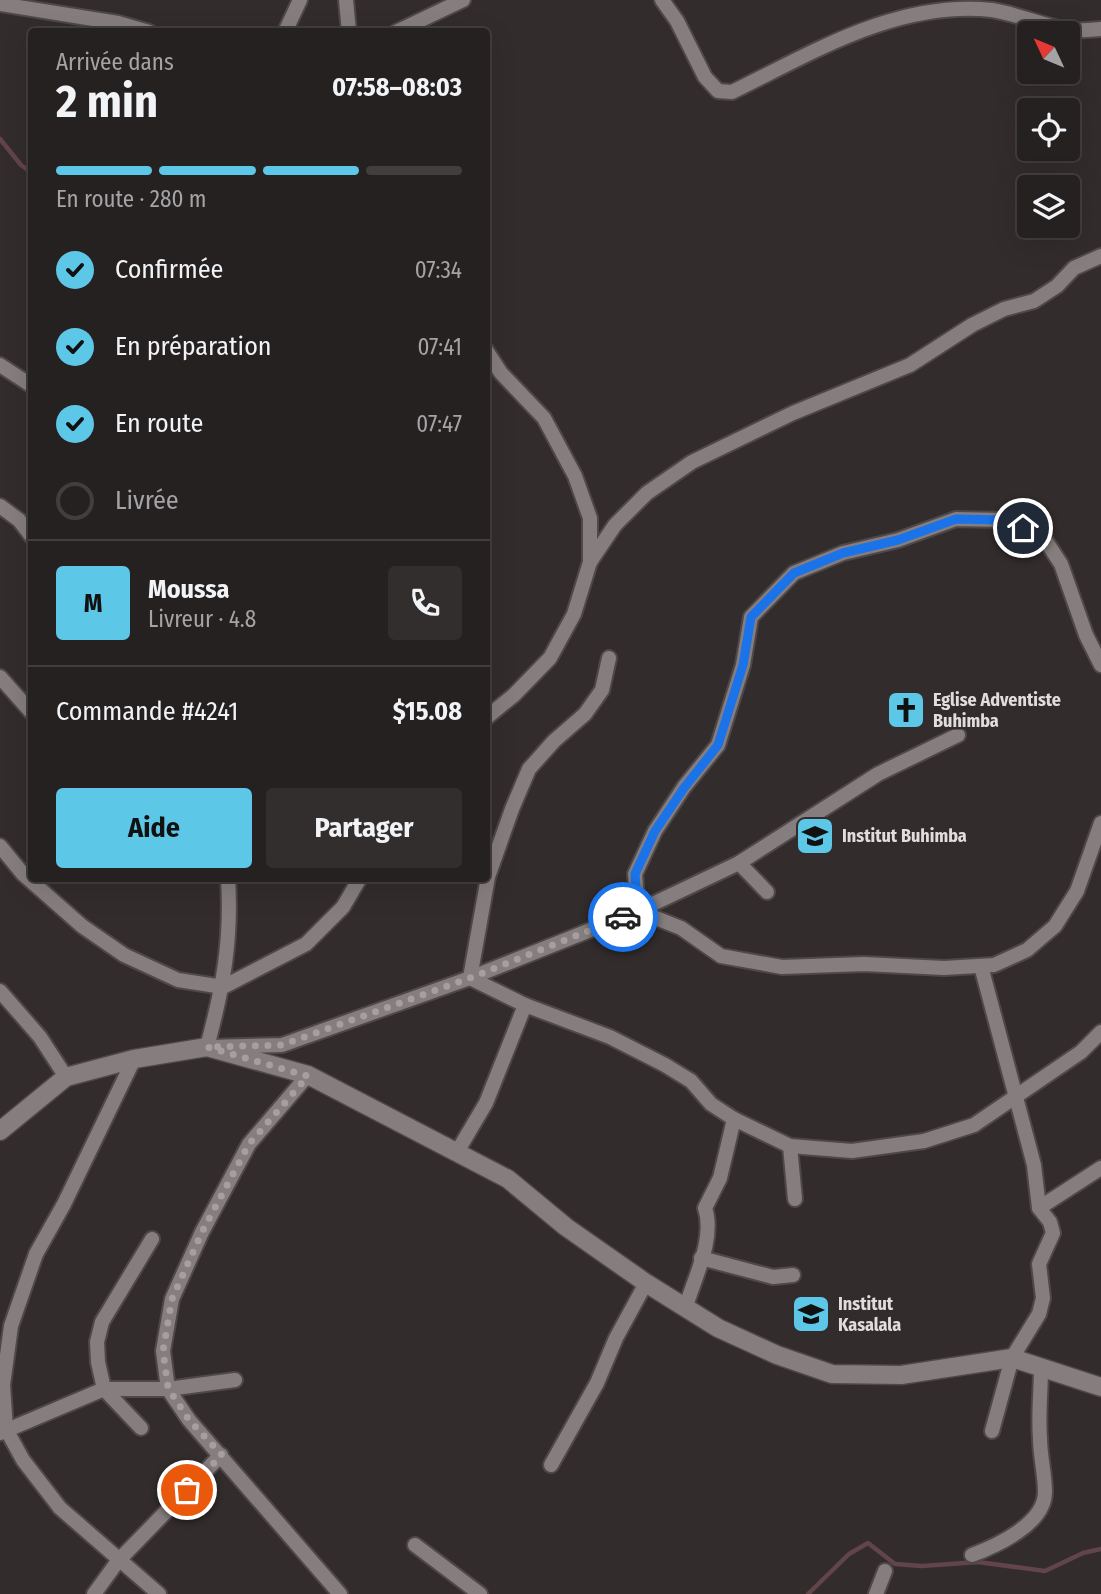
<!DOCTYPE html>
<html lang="fr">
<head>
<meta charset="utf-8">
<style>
  body { margin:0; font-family:"Fira Sans Condensed",sans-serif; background:#322e2e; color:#f1f3f6; height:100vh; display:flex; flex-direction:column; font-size:26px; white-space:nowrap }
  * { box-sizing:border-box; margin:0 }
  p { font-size:23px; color:#a4a3a5 }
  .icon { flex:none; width:38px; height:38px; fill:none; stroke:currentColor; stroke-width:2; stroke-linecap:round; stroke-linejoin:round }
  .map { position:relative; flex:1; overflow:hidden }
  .panel { position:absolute; left:28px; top:28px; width:462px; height:854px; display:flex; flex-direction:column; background:#262121; border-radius:7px; box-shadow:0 7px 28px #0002,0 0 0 2px #423e3f }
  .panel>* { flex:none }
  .needle { width:46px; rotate:314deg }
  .tools { position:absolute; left:1017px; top:21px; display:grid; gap:14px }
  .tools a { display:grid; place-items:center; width:63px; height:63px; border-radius:7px; background:#262121; box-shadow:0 7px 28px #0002,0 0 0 2px #423e3f; font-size:35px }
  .pin { position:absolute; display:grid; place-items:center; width:60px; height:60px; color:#fff; margin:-30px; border:4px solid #fff; border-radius:50%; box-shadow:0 2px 7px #0007 }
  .courier { position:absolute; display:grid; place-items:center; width:70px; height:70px; margin:-35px; border:5px solid #1a73e8; border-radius:50%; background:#fff; color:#222; box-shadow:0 2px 9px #0007 }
  .overview em { font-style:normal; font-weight:700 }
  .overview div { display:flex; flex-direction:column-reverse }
  .overview { display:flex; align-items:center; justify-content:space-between; height:119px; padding:0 28px }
  h1 { font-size:46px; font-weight:700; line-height:52px }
  .bar { display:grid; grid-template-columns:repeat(4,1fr); gap:10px 7px; align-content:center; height:84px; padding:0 28px }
  .bar i { height:9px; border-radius:5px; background:#423e3f }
  .bar .active { background:#5dc7e8 }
  .bar p { grid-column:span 4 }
  .line { display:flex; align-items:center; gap:18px; padding:0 28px; border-top:2px solid #423e3f }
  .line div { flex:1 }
  .round { display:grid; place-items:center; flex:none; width:74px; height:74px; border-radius:7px; background:#322e2e }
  ol { padding:0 28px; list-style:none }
  li { display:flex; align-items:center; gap:21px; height:77px }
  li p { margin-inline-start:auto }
  li .icon { padding:7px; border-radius:50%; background:#5dc7e8; color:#111; stroke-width:4 }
  li:last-child { color:#a4a3a5 }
  li i { width:38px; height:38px; border:4px solid #423e3f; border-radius:50% }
  .primary-button { display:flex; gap:14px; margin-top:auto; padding:14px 28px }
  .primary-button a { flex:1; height:80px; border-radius:7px; background:#5dc7e8; color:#111; font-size:28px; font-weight:700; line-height:80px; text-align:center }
  .primary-button a+a { background:#322e2e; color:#f1f3f6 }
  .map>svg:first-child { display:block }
</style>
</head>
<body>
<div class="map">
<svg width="1101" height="1594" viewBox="0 0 1101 1594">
  <rect width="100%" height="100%" fill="#332c2c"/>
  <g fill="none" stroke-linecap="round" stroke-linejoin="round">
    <g stroke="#62444b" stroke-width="4.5">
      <path d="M 0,139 L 21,165 L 32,173"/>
      <path d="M 808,1594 L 849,1554 L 868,1543 L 895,1564 L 922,1566 L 978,1562 L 1045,1571 L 1083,1553 L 1101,1549"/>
    </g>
    <defs>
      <g id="street">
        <path d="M 346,0 L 349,32"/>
        <path d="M 662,0 L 677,21 L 705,77 L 718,91 L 732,92 C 812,53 897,0 992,10 C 1018,14 1043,26 1069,30 C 1079,31 1091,30 1101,29"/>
        <path d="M 0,4 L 118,23 L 149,32"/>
        <path d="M 285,32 L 300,0"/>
        <path d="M 396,32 L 463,0"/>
        <path d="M 486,350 L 501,373 L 544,418 L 575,476 L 590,518 L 590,562 L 574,614 L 550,658 L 514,695 L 486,718"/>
        <path d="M 0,365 L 32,386"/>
        <path d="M 0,506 L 19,520 L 32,537"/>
        <path d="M 590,562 L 615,525 L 647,493 L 692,462 L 793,413 L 910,365 L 972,325 L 1004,309 L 1034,301 L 1057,286 L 1074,268 L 1101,256"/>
        <path d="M 609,658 L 602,690 L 585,714 L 554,741 L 529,769 L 512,809 L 488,877 L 470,978 L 525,1005 L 610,1037 L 665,1065 L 691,1081 L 711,1104 L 734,1119 L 790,1146 L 852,1151 L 924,1141 L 974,1125 L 1081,1052 L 1101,1032"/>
        <path d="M 1101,665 L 1086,635 L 1061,564 L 1042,535 L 1004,520 L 956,519 L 898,540 L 843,553 L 794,573 L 751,617 L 743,665 L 718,745 L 684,787 L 655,831 L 635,874 L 638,911 L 681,928 L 721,956 L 782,967 L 864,964 L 944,968 L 994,965 L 1027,950 L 1055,926 L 1077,891 L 1101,823"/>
        <path d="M 0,677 L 32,713"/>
        <path d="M 0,846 L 23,874 L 82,926 L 124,955 L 178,980 L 223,987 L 306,944 L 343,907 L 360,878"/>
        <path d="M 739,863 L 767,892"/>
        <path d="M 228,878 C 232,940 223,988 207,1047 L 282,1045 L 470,978 L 638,911 L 739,863 L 878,774 L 958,735"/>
        <path d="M 981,966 L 1034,1165 L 1039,1208 L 1050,1222 L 1053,1233 L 1039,1264 L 1043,1298 L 1039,1314 L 1012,1358 L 992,1431"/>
        <path d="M 0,991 L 40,1037 L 66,1077"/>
        <path d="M 134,1059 L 64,1204 L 36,1254 L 11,1326 L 3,1385 L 6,1429 L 23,1460 L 60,1508 L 159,1594"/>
        <path d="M 308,1075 L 249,1144 L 202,1232 L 172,1299 L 163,1351 L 168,1389 L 189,1420 L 340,1594"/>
        <path d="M 790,1146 L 795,1199"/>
        <path d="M 457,1152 L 486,1103 L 525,1005"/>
        <path d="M 1039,1208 L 1101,1168"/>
        <path d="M 701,1258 L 773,1277 L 793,1275"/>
        <path d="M 686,1306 C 695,1277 715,1238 705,1208 L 720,1178 L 734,1119"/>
        <path d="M 141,1428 L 104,1389 L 98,1362 L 97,1342 L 102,1322 L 152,1239"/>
        <path d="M 0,1433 L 104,1389 L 168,1389 L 235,1380"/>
        <path d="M 551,1465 L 597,1383 L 616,1338 L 646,1283"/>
        <path d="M 415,1545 L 480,1594"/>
        <path d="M 972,1555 C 996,1546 1045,1524 1045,1492 C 1045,1474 1040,1456 1040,1438 C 1038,1415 1041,1391 1041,1368"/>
        <path d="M 94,1594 L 118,1561 L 221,1455"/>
        <path d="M 876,1594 L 885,1571"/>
      </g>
      <path id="secondary" d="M 0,1131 L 66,1077 L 134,1059 L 207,1047 L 308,1075 L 508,1179 L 566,1227 L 646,1283 L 718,1328 L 777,1355 L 832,1374 L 901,1375 L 1012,1358 L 1101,1387"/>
    </defs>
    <use href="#street" stroke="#4f4849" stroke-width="18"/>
    <use href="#secondary" stroke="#4f4849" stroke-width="21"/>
    <use href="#street" stroke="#867e7e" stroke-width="14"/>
    <use href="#secondary" stroke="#867e7e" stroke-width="18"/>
  </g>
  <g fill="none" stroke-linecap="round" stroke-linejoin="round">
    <path stroke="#a59f9f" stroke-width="7" stroke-dasharray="0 12.6" d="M 187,1490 L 222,1455 L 189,1420 L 168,1388 L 163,1351 L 172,1299 L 202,1232 L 249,1144 L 308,1076 L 207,1047 L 282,1045 L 470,978 L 623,917"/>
    <path stroke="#1a73e8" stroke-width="9" d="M 623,917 L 638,911 L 635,874 L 655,831 L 684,788 L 718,745 L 743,665 L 751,617 L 794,573 L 843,553 L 898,540 L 956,519 L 1004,520 L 1023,528"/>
  </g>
  <defs>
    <symbol id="church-square" viewBox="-11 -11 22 22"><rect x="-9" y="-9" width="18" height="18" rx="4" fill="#5dc7e8" stroke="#332c2c"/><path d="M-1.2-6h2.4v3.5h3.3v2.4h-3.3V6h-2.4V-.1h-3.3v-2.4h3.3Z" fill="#111"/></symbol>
    <symbol id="school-square" viewBox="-11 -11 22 22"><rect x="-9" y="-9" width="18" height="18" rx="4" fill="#5dc7e8" stroke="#332c2c"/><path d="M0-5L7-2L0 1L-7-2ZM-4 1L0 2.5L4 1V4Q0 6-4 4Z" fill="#111"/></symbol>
  </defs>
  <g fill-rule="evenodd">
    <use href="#church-square" x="884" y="688" width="44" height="44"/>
    <use href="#school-square" x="793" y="814" width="44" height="44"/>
    <use href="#school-square" x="789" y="1292" width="44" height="44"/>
  </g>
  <g text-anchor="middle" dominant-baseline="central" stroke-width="5" stroke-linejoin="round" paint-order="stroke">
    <g font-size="18" font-weight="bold" fill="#e2dddd" stroke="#332c2c" text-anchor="start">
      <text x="933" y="700">Eglise Adventiste<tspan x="933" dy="21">Buhimba</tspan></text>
      <text x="842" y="836">Institut Buhimba</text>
      <text x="838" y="1304">Institut<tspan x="838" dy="21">Kasalala</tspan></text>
    </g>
  </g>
</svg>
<div class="tools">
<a><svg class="needle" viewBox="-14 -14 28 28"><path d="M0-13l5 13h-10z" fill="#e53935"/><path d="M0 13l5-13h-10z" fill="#a4a3a5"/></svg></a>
<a><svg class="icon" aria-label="locate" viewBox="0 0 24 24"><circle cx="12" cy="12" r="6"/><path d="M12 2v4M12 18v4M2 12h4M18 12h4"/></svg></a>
<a><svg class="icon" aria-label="layers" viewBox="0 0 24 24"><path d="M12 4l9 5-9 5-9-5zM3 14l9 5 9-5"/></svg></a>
</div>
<div class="pin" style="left:187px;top:1490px;background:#ea580c"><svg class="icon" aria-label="bag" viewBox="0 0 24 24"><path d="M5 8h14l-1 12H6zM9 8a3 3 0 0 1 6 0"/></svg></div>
<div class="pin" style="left:1023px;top:528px;background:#1f2937"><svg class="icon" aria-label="home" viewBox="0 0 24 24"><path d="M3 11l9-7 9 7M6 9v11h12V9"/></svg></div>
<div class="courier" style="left:623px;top:917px"><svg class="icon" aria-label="car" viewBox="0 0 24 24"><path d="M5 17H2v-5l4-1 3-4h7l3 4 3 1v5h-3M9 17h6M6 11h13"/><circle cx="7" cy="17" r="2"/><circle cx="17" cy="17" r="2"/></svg></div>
<section class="panel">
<div class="overview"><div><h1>2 min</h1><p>Arrivée dans</p></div><em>07:58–08:03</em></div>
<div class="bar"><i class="active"></i><i class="active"></i><i class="active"></i><i></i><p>En route · 280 m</p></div>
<ol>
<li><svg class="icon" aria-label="check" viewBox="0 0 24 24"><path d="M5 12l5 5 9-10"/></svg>Confirmée<p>07:34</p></li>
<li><svg class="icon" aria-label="check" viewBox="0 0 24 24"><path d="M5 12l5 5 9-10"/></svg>En préparation<p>07:41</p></li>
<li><svg class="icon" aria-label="check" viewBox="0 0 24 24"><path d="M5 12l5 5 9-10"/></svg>En route<p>07:47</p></li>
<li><i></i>Livrée</li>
</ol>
<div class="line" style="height:126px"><b class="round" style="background:#5dc7e8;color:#111">M</b><div><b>Moussa</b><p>Livreur · 4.8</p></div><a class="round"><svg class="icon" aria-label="phone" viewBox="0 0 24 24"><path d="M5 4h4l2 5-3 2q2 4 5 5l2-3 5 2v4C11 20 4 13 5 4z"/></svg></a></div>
<div class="line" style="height:91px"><div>Commande #4241</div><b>$15.08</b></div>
<div class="primary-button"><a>Aide</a><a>Partager</a></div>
</section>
</div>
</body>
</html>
